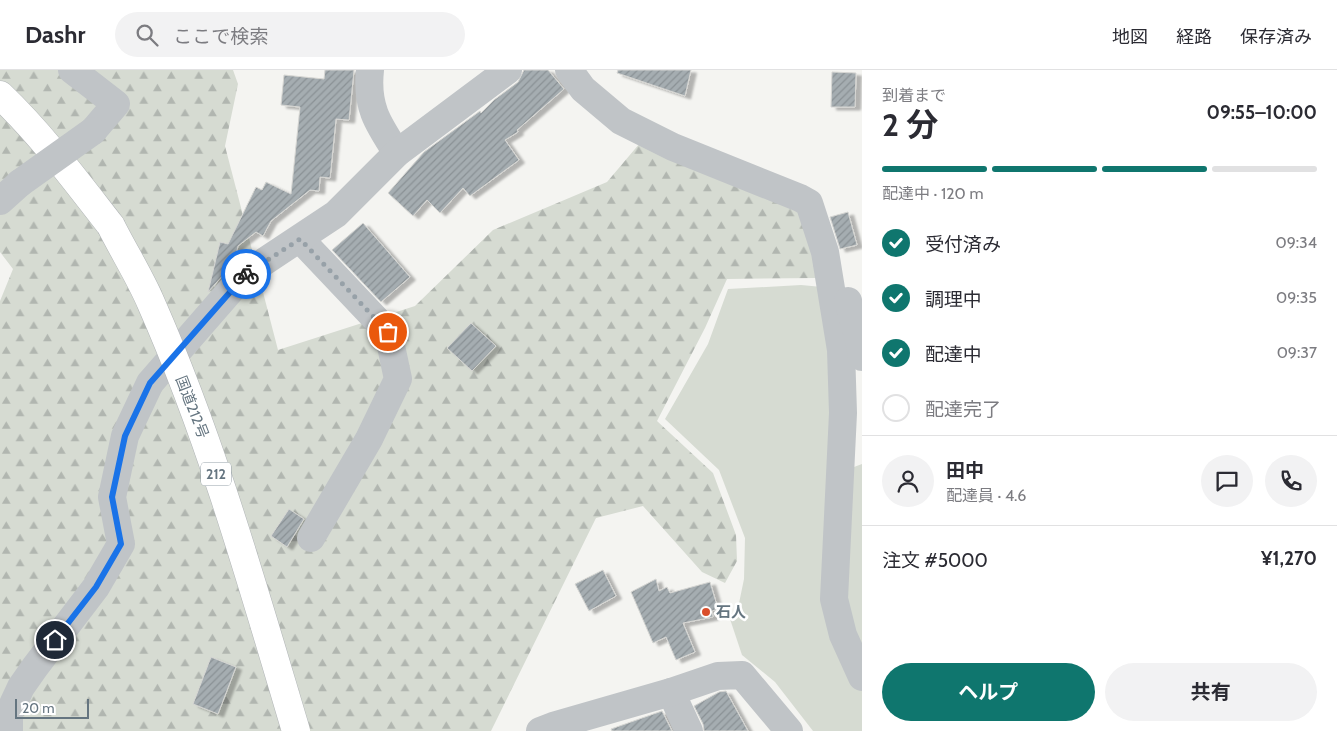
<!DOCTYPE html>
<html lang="ja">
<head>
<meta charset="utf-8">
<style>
  body { margin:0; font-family:Cabin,"Noto Sans JP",sans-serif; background:#f2f2f3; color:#2b2b33; height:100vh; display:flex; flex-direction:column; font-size:19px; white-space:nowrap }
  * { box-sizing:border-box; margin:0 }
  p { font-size:16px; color:#7c7c81 }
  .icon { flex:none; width:28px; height:28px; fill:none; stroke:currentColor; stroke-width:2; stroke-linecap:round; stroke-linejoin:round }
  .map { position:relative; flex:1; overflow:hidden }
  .details { display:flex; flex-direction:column; background:#fff; width:475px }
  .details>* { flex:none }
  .scale { position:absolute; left:15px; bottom:12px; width:74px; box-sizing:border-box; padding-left:5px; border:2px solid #657580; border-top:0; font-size:14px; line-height:18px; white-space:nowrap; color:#657580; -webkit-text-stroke:4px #fff; paint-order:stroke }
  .pin { position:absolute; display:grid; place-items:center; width:42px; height:42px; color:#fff; margin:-21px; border:2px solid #fff; border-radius:50%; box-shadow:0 1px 5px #0007 }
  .courier { position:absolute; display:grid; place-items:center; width:50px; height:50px; margin:-25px; border:4px solid #1a73e8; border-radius:50%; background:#fff; color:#222; box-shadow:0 1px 6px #0007 }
  .head em { font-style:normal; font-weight:700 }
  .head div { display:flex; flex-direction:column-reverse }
  .head { display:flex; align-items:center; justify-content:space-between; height:85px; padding:0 20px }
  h1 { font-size:32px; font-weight:700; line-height:38px }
  .bar { display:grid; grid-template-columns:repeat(4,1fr); gap:8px 5px; align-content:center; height:60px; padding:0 20px }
  .bar i { height:6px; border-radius:4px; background:#e1e1e2 }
  .bar .active { background:#0f766e }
  .bar p { grid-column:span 4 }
  .line { display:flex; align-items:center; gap:12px; padding:0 20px; border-top:1px solid #e1e1e2 }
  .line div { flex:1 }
  .round { display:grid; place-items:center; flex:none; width:52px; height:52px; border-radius:26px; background:#f2f2f3 }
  ol { padding:0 20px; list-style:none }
  li { display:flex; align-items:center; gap:15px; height:55px }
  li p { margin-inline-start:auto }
  li .icon { padding:5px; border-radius:50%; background:#0f766e; color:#fff; stroke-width:4 }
  li:last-child { color:#7c7c81 }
  li i { width:28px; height:28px; border:2px solid #e1e1e2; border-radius:50% }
  .cta { display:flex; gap:10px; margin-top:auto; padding:10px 20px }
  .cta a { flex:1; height:58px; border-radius:30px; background:#0f766e; color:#fff; font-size:20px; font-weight:700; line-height:58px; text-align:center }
  .cta a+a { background:#f2f2f3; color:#2b2b33 }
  header { display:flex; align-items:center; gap:30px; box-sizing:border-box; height:70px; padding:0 25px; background:#fff; border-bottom:1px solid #e1e1e2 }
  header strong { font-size:24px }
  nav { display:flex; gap:28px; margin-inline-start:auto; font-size:18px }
  .search { width:350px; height:45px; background:#f2f2f3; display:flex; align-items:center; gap:12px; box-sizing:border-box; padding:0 18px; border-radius:28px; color:#7c7c81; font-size:19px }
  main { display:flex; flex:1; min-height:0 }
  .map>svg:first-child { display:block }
</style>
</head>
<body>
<header>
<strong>Dashr</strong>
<div class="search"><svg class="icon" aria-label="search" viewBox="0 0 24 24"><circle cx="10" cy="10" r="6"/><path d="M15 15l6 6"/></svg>ここで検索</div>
<nav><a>地図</a><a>経路</a><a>保存済み</a></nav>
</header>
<main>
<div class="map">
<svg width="862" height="661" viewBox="0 0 862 661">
  <defs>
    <pattern id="forest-firs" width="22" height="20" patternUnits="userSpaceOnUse" patternTransform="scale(1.25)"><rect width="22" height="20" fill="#d6dbd2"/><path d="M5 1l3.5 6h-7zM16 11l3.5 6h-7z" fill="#b1b6b0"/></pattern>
    <pattern id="building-hatch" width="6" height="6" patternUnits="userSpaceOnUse" patternTransform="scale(1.25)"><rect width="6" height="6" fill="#a5adb1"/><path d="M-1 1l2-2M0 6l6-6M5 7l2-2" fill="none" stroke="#8a9195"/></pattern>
    <filter id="shadow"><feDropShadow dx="5.5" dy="3" stdDeviation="1" flood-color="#0004"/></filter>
  </defs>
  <rect width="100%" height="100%" fill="#f4f4f1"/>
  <g fill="#d6dbd2">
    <path d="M 801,215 L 822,217 L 827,234 L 833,446 L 862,617 L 862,661 L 813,661 L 775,612 L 742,585 L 728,543 L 737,543 L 744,509 L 745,468 L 719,400 L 665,349 L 708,274 L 728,219 Z"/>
    <path d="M 862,394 L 862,581 L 842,525 L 854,397 Z"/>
  </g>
  <path fill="url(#forest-firs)" d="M 0,0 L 233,0 L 238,14 L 225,76 L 278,280 L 415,236 L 493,160 L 607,112 L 640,73 L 798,133 L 813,167 L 816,208 L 727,209 L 705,258 L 657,351 L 713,403 L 736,465 L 737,491 L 725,513 L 702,502 L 643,436 L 596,448 L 491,661 L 0,661 L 0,231 L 13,199 L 0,182 Z"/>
  <g fill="url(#building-hatch)" stroke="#d6d6d3" filter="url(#shadow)">
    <path d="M 325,0 L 354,0 L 349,50 L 336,49 L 330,108 L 320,107 L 319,121 L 310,120 L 271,151 L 263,166 L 256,162 L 238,176 L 234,193 L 208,222 L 220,172 L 228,174 L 256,117 L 262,120 L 266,112 L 291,124 L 300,37 L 281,35 L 284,5 L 324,9 Z"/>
    <path d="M 524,0 L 548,0 L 564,19 L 517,60 L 518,62 L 505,70 L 519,90 L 470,126 L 463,118 L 440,143 L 427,130 L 413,146 L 388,123 L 424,82 L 480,41 L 481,43 L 494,30 L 518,12 Z"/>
    <path d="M 618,0 L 691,0 L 685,26 L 617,3 Z"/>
    <path d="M 832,2 L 856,3 L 855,37 L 831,37 Z"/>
    <path d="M 848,142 L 857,175 L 840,179 L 830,147 Z"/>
    <path d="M 363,153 L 410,207 L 381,232 L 332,180 Z"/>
    <path d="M 471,253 L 496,276 L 472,301 L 447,278 Z"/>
    <path d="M 289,439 L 304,449 L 287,477 L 271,466 Z"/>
    <path d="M 603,500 L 616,526 L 589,541 L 575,514 Z"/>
    <path d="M 656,509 L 659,521 L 667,517 L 670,523 L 710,512 L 718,539 L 712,541 L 713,547 L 683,553 L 695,582 L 676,590 L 666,567 L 653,573 L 631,522 Z"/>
    <path d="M 211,587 L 236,597 L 218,644 L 193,634 Z"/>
    <path d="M 726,621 L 748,661 L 704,661 L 703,654 L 694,636 L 719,622 Z"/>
    <path d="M 662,641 L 672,661 L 612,661 L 611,659 Z"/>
  </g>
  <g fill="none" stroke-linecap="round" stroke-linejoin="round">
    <defs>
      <path id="highway" d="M 0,25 C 41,64 76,111 111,156"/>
    </defs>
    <use href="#highway" stroke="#b1b5b7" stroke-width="29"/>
    <g stroke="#c0c4c7" stroke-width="28">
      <path d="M 72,0 L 116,34 L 93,61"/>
      <path d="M 370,0 C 366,37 378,54 397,83"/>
      <path d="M 569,0 L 583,19 L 621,51 L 673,77 L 800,128 L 809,133 L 825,182 L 841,280 L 843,343 L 834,529 L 843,565 L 862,607"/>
      <path d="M 0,131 L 20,113"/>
      <path d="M 300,169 L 388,262 L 398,309 L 369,369 L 311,468"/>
      <path d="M 848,231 L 859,269 L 862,287"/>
      <path d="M 671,622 L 689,661"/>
      <path d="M 9,661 L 9,643 L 21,617 L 35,597 L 96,517 L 121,474 L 112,427 L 125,366 L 150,313 L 244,205 L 336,144 L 397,83 L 508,0"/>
      <path d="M 540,661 L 553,656 L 671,622 L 718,606 L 742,605 L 789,661"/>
    </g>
    <use href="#highway" stroke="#fff" stroke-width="28"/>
    <defs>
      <path id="highway-bridge" d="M 111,156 C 124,182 140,207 151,233 C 212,371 253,517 296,661"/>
    </defs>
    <use href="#highway-bridge" stroke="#b1b5b7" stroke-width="29" stroke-linecap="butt"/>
    <path stroke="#c0c4c7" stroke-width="28" d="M 20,113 L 93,61"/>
    <use href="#highway-bridge" stroke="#fff" stroke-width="28"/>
  </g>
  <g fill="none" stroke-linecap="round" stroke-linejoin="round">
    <path stroke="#97a1a8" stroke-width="5" stroke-dasharray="0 9" d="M 246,204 L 300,169 L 388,262"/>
    <path stroke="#1a73e8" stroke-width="6" d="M 55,570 L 96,517 L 121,474 L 112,427 L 125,366 L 150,313 L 246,204"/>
  </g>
  <circle fill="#da4e2b" stroke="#fff" stroke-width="2" cx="706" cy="542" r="5"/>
  <g text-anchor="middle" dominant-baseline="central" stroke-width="5" stroke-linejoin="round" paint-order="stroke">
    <rect fill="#fff" stroke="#939ea6" stroke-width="1" x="201" y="392.5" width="30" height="23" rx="4"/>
    <g font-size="14" font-weight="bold" fill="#657580">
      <text x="216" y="404">212</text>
    </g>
    <g font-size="15" fill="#657580" stroke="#fff">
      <text transform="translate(192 337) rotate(69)">国道212号</text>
    </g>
    <g font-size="15" font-weight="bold" fill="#657580" stroke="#fff" text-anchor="start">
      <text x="716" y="542">石人</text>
    </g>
  </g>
</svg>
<div class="scale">20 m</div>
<div class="pin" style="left:388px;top:262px;background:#ea580c"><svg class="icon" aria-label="bag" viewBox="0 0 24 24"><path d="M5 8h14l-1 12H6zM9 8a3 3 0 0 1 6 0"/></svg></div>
<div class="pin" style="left:55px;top:570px;background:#1f2937"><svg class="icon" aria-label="home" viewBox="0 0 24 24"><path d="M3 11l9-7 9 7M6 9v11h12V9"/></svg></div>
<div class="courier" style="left:246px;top:204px"><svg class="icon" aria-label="bike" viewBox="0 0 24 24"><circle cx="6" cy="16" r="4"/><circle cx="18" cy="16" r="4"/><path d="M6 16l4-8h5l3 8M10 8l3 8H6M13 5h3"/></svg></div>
</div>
<section class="details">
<div class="head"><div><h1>2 分</h1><p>到着まで</p></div><em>09:55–10:00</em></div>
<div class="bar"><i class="active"></i><i class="active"></i><i class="active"></i><i></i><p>配達中 · 120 m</p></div>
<ol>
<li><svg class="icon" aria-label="check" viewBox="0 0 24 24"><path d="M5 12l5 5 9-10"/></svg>受付済み<p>09:34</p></li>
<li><svg class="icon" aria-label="check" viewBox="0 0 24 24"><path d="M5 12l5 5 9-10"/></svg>調理中<p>09:35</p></li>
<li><svg class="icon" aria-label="check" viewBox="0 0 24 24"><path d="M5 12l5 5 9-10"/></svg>配達中<p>09:37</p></li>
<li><i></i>配達完了</li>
</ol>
<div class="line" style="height:90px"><a class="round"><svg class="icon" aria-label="person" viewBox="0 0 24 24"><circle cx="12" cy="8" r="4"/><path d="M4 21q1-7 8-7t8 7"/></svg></a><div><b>田中</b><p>配達員 · 4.6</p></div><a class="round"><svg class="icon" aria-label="chat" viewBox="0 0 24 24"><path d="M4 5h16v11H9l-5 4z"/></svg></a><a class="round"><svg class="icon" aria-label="phone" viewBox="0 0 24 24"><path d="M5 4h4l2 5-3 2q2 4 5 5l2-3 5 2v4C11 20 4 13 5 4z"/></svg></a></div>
<div class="line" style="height:65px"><div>注文 #5000</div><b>¥1,270</b></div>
<div class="cta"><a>ヘルプ</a><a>共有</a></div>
</section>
</main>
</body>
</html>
